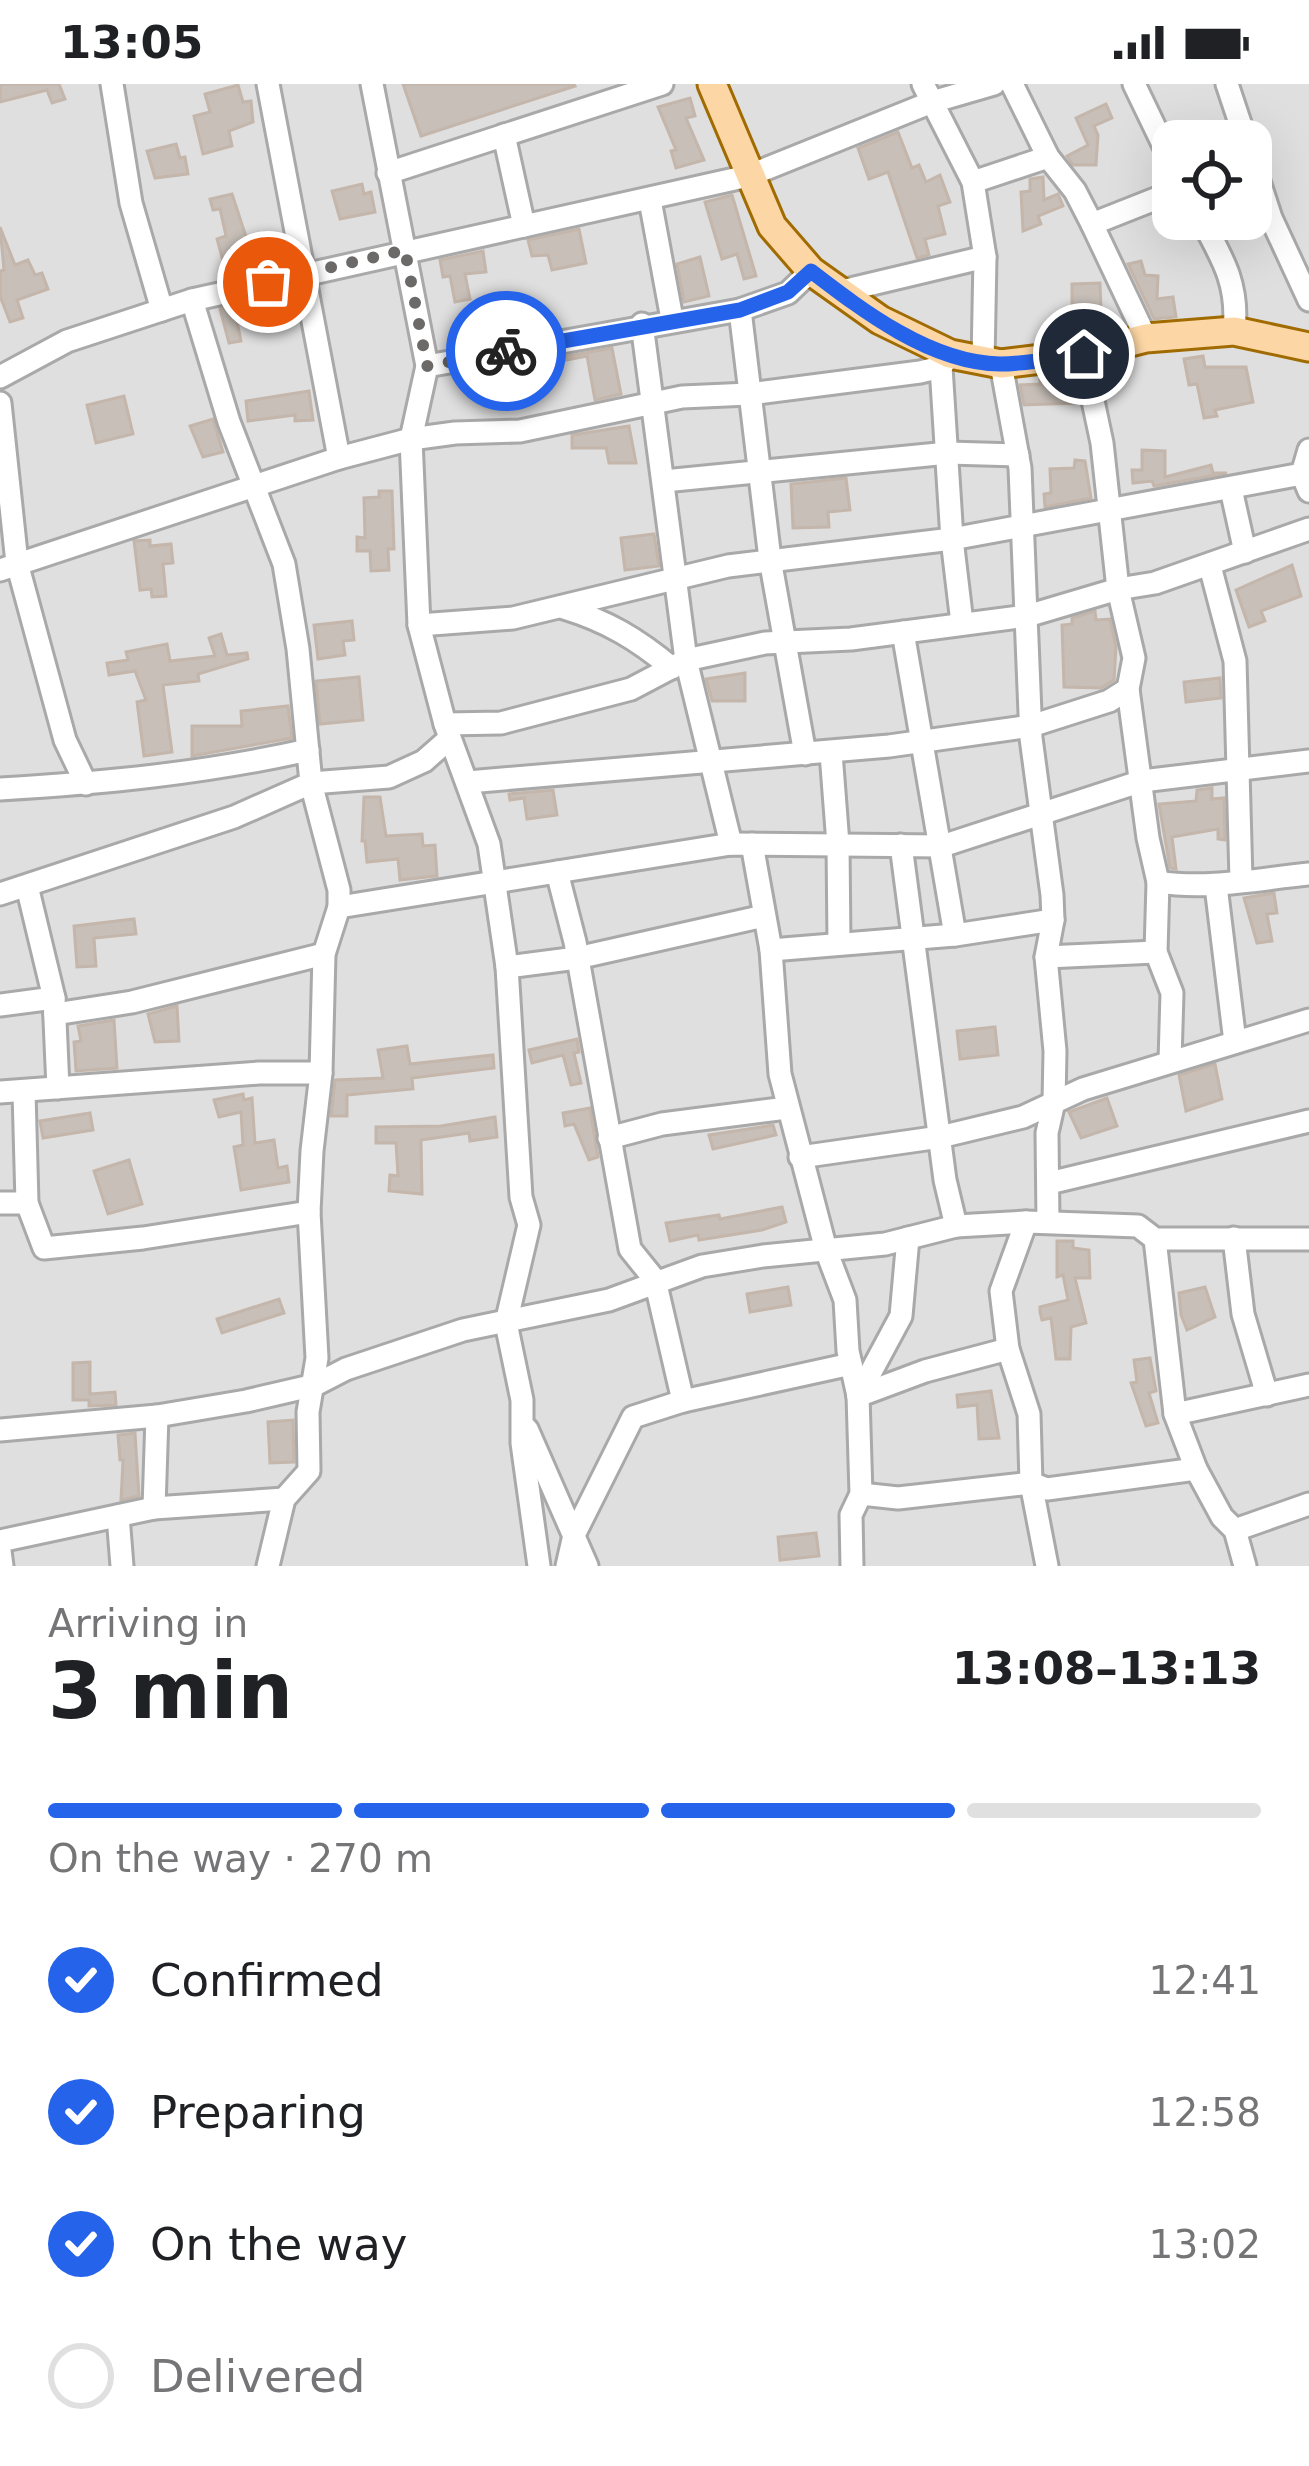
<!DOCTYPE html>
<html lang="en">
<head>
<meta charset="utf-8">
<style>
  body { margin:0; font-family:"DejaVu Sans",sans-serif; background:#f2f2f2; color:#202124; height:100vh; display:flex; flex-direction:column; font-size:45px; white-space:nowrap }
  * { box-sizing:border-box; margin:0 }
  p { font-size:39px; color:#757577 }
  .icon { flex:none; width:66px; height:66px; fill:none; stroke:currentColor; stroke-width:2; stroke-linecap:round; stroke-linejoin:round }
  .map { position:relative; height:1482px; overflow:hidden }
  .panel { display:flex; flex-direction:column; background:#fff; flex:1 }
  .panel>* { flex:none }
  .fabs { position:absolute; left:1152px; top:36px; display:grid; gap:24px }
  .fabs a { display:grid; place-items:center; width:120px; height:120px; border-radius:24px; background:#fff; box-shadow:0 12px 48px #0002; font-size:60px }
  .pin { position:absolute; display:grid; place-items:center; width:102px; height:102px; color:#fff; margin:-51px; border:6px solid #fff; border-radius:50%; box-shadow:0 3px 12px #0007 }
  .courier { position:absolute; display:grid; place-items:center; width:120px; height:120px; margin:-60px; border:9px solid #2563eb; border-radius:50%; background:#fff; color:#222; box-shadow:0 3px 15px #0007 }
  .overview em { font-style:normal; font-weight:600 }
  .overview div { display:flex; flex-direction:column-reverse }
  .overview { display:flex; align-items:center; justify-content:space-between; height:204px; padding:0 48px }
  h1 { font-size:78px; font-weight:600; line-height:90px }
  .bar { display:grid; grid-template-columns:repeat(4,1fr); gap:18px 12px; align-content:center; height:144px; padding:0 48px }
  .bar i { height:15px; border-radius:9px; background:#e0e0e0 }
  .bar .selected { background:#2563eb }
  .bar p { grid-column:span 4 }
  ol { padding:0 48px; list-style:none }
  li { display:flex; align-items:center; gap:36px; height:132px }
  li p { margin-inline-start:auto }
  li .icon { padding:12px; border-radius:50%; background:#2563eb; color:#fff; stroke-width:4 }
  li:last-child { color:#757577 }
  li i { width:66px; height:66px; border:6px solid #e0e0e0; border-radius:50% }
  .status { display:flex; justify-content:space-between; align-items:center; height:84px; padding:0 60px; background:#fff; direction:ltr }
  .status svg { height:33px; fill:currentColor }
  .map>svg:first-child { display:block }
</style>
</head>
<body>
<div class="status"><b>13:05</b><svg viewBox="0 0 49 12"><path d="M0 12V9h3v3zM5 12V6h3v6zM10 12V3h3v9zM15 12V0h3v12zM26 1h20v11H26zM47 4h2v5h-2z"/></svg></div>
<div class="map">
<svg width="1309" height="1482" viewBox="0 0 1309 1482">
  <rect width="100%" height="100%" fill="#f2efe9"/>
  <path fill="#e0dfdf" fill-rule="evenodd" d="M 0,0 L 1309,0 L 1309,1482 L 0,1482 ZM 1173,57 L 1251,57 L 1251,135 L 1173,135 Z"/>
  <g fill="#c7bfb8" stroke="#c4b6ab" stroke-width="3">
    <path d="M 0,0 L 59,0 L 65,15 L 52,19 L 47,6 L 0,18 Z"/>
    <path d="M 403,0 L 574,0 L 575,2 L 421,52 Z"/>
    <path d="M 238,1 L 243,18 L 251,17 L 253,38 L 229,47 L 232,62 L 203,70 L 194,32 L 210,28 L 205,10 Z"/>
    <path d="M 690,14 L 695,32 L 686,34 L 704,76 L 676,84 L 671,67 L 676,66 L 658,23 Z"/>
    <path d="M 1106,20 L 1112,34 L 1094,42 L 1098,51 L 1096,81 L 1073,81 L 1067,72 L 1088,61 L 1076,34 Z"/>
    <path d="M 898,48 L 912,84 L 919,81 L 926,98 L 940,91 L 950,118 L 938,122 L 945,150 L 925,155 L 929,171 L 917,174 L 888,88 L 869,95 L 858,64 Z"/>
    <path d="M 176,60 L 180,74 L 185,73 L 188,90 L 155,94 L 147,67 Z"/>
    <path d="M 1043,93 L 1044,116 L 1058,110 L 1063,122 L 1038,132 L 1041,140 L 1023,147 L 1021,108 L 1030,107 L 1030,95 Z"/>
    <path d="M 362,100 L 364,110 L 371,108 L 375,128 L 340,135 L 332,107 Z"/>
    <path d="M 232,110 L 256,183 L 227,191 L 217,155 L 226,152 L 220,125 L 213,126 L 210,115 Z"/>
    <path d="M 732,111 L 756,192 L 744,195 L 737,170 L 722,175 L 705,118 Z"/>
    <path d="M 0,143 L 15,181 L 28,176 L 35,191 L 42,189 L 48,205 L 17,216 L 23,234 L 10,238 L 0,212 L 0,187 L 4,186 Z"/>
    <path d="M 579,145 L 586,179 L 552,186 L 548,171 L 532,172 L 528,156 Z"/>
    <path d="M 483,167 L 486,188 L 465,190 L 470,215 L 455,218 L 450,192 L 443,193 L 440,176 Z"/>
    <path d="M 700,173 L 709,212 L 684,218 L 677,180 Z"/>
    <path d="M 1141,177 L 1145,191 L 1158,192 L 1157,215 L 1173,213 L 1176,233 L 1154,235 L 1128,180 Z"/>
    <path d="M 1100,199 L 1101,227 L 1072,228 L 1072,200 Z"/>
    <path d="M 288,210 L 290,222 L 236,233 L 241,257 L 229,259 L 220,225 Z"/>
    <path d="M 612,264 L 621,310 L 595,316 L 587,272 L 557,278 L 557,274 Z"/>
    <path d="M 1203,272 L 1205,283 L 1246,283 L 1253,318 L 1215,326 L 1217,332 L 1204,334 L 1197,300 L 1189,301 L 1184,275 Z"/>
    <path d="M 1072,290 L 1078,319 L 1024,321 L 1020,301 L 1040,300 L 1040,293 Z"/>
    <path d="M 309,307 L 313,336 L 295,337 L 295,331 L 248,337 L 246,317 Z"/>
    <path d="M 124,312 L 133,350 L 96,359 L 87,321 Z"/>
    <path d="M 213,335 L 223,368 L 203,373 L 190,342 Z"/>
    <path d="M 629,342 L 636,379 L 609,379 L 606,364 L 572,364 L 572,351 Z"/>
    <path d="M 1142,366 L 1165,367 L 1165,393 L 1211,381 L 1213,389 L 1227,389 L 1154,402 L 1152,397 L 1133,399 L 1132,386 L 1142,386 Z"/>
    <path d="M 1075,376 L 1085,377 L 1091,414 L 1045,423 L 1044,410 L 1051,409 L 1050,385 L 1074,384 Z"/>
    <path d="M 846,394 L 850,426 L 828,428 L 829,443 L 793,444 L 791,400 Z"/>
    <path d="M 379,407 L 392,407 L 394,465 L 388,465 L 389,486 L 371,487 L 370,467 L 357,467 L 357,453 L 365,454 L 364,414 L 379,413 Z"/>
    <path d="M 654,450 L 659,482 L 625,486 L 621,454 Z"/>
    <path d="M 150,456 L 150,462 L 171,460 L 173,479 L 163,480 L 166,512 L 152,513 L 151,505 L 140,506 L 134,457 Z"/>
    <path d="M 1292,481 L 1301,512 L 1261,527 L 1265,537 L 1249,543 L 1236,506 Z"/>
    <path d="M 1095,527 L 1096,536 L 1110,535 L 1116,563 L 1114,596 L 1101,604 L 1064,603 L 1062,541 L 1072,540 L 1072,534 Z"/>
    <path d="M 352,537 L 354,556 L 343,557 L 345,571 L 318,575 L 314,541 Z"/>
    <path d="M 221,550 L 227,571 L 247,569 L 248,575 L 198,590 L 199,597 L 163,601 L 172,668 L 144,672 L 137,618 L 146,616 L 135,587 L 109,591 L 107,579 L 128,576 L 126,568 L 167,560 L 170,577 L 215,572 L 209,554 Z"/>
    <path d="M 745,589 L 745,617 L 712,617 L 706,595 Z"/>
    <path d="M 359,593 L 363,636 L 320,640 L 316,597 Z"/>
    <path d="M 1220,594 L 1221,614 L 1186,618 L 1184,598 Z"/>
    <path d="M 288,622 L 292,654 L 192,672 L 192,642 L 242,642 L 241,627 Z"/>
    <path d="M 1212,704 L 1212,715 L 1224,714 L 1225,756 L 1218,755 L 1218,745 L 1172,753 L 1176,785 L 1170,784 L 1159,720 L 1196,717 L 1197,706 Z"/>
    <path d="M 553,706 L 557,731 L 527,735 L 524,714 L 510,716 L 509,710 Z"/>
    <path d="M 364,713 L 380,713 L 386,752 L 422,750 L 423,762 L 435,761 L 437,792 L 400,796 L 398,775 L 367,778 L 365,757 L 362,757 Z"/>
    <path d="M 1274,809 L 1277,829 L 1267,830 L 1272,857 L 1257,859 L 1244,814 Z"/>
    <path d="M 134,835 L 136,850 L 94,854 L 96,882 L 77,883 L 74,842 Z"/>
    <path d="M 177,922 L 179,957 L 155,958 L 148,930 Z"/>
    <path d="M 114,936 L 117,984 L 76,987 L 74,958 L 81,957 L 78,942 Z"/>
    <path d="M 995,943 L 998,971 L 960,975 L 957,947 Z"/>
    <path d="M 577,955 L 579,968 L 574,969 L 581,999 L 571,1001 L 563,971 L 532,979 L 529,966 Z"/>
    <path d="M 407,962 L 410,980 L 493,971 L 494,984 L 412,994 L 413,1005 L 347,1011 L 347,1032 L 331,1032 L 335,996 L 383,994 L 378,966 Z"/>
    <path d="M 1215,980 L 1222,1015 L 1186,1027 L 1179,991 Z"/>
    <path d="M 243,1010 L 244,1016 L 252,1014 L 255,1059 L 274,1056 L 278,1084 L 287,1082 L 289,1098 L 241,1106 L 234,1063 L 243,1061 L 241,1028 L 219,1033 L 214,1016 Z"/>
    <path d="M 1107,1014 L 1117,1042 L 1081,1054 L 1069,1028 Z"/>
    <path d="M 590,1024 L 598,1073 L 589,1076 L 574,1040 L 565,1042 L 563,1029 Z"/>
    <path d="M 90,1029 L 93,1046 L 43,1054 L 40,1037 Z"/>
    <path d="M 495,1033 L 497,1053 L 470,1057 L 469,1049 L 421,1056 L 422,1110 L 389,1107 L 390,1091 L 398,1092 L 396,1059 L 376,1059 L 376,1043 L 441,1042 Z"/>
    <path d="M 773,1041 L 776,1051 L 713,1065 L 709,1051 Z"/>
    <path d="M 129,1076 L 142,1120 L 108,1130 L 94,1087 Z"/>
    <path d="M 782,1123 L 786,1138 L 762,1146 L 699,1156 L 698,1151 L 670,1157 L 666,1139 L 719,1131 L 720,1135 Z"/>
    <path d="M 1057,1157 L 1073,1157 L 1073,1164 L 1089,1166 L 1090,1194 L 1075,1194 L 1086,1239 L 1071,1243 L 1070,1275 L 1056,1275 L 1051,1234 L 1042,1236 L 1040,1228 L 1040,1223 L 1068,1216 L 1063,1191 L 1057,1193 Z"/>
    <path d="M 788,1203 L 791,1221 L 750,1228 L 747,1210 Z"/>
    <path d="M 1205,1203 L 1215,1233 L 1187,1246 L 1181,1231 L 1179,1209 Z"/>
    <path d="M 279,1215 L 284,1229 L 222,1249 L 217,1235 Z"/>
    <path d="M 1150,1274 L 1156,1307 L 1149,1309 L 1158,1339 L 1146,1342 L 1131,1299 L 1137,1298 L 1134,1276 Z"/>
    <path d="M 90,1278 L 90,1310 L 115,1308 L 116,1321 L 89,1322 L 89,1316 L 73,1316 L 73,1279 Z"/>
    <path d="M 991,1307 L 999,1354 L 979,1355 L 977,1321 L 958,1323 L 957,1311 Z"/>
    <path d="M 293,1336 L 294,1378 L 270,1379 L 268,1338 Z"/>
    <path d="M 135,1349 L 139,1412 L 121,1416 L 123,1376 L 120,1376 L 118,1351 Z"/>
    <path d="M 816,1449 L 819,1472 L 780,1476 L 778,1453 Z"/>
  </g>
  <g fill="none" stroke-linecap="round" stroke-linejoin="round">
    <defs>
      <g id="minor">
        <path d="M 112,0 L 131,119 L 162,226"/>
        <path d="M 268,0 L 339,374"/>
        <path d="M 372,0 L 427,282 L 411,355 L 419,541 L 445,640 L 489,760 L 507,883 L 521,1113 L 529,1141 L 506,1239 L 522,1316 L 522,1359 L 539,1482"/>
        <path d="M 923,0 L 973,98 L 985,173 L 983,278"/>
        <path d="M 1012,0 L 1048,73 L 1075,107 L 1092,140 L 1146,254"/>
        <path d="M 1134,0 L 1173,81"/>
        <path d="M 1227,0 L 1246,57"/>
        <path d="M 504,51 L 524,142"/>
        <path d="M 1251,73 L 1271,134 L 1309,216"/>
        <path d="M 388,89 L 662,0"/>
        <path d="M 973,98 L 1048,73"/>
        <path d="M 650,116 L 672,235"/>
        <path d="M 1201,135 C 1223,175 1239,201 1234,247"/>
        <path d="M 1092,140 L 1173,108"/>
        <path d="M 838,208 L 985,173"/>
        <path d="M 192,216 L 229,338 L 284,480 L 298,565 L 311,699 L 339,806 L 339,823 L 324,870 L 321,989 L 312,1067 L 309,1128 L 317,1274 L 308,1328 L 309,1387 L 284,1415 L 268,1482"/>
        <path d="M 740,226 L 770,475 L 805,670"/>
        <path d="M 642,240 L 686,576 L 731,760"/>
        <path d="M 1083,270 L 1102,359 L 1118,505 L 1134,574 L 1128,605 L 1148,754 L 1158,798 L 1156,868 L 1172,909 L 1170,977"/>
        <path d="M 1001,280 L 1020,384 L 1031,654 L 1052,811 L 1053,836 L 1046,873 L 1055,967 L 1054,1018 L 1047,1049 L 1048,1138"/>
        <path d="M 427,282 L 740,226 L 788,209 L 811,187"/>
        <path d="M 941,283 L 952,455 L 962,539"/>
        <path d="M 0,293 L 67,257 L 192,216 L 748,92 L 932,18 L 994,0"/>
        <path d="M 0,319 L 17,479 L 65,656 L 86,700"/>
        <path d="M 1309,366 L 1302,390 L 1309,407"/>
        <path d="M 664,397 L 948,369 L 1018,371"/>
        <path d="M 1231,405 L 1245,468"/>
        <path d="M 1210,482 L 1235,577 L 1241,796"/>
        <path d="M 0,486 L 339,374 L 411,355 L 455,349 L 520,347 L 682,313 L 749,310 L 920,288 L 941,283 L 950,270"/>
        <path d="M 564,524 C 607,537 637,555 672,584"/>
        <path d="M 419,541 L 513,534 L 728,482 L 952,455 L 1302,390"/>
        <path d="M 903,548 L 955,851"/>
        <path d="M 445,640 L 501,639 L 631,605 L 686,576 L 765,559 L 851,555 L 1027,532 L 1118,505 L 1155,499 L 1309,445"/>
        <path d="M 831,669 L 838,760 L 839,860"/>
        <path d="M 468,698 L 889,662 L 1031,642 L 1109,617 L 1128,605"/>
        <path d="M 0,705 C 104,699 206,689 308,666"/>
        <path d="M 752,760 L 771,866 L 780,990 L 826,1166 L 845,1216 L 848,1267 L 858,1312 L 861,1410 L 851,1431 L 852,1482"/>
        <path d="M 901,761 L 945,1096 L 956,1142"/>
        <path d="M 557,788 L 731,760 L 942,762 L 1142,697 L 1309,677"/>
        <path d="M 1158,798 C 1208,806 1258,795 1309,790"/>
        <path d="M 27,802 L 54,914 L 58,1004"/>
        <path d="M 1216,802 L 1235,958"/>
        <path d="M 0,810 L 234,733 L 311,699 L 389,693 L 424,677 L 449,655"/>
        <path d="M 339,823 L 557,788 L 575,858 L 630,1165 L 655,1196 L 683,1317"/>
        <path d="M 771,866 L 955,851 L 1053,836"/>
        <path d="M 1046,873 L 1156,868"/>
        <path d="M 507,883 L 577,874 L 764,832"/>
        <path d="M 0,921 L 54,914"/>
        <path d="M 55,930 L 132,918 L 324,870"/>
        <path d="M 0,1008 L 259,989 L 321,989"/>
        <path d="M 24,1008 L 27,1119 L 44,1164 L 143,1154 L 309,1128"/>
        <path d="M 609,1054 L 662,1040 L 787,1024"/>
        <path d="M 800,1073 L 940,1053 L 1023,1033 L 1083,1005 L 1309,936"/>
        <path d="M 1049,1099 L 1309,1037"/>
        <path d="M 0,1119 L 27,1119"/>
        <path d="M 1026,1138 L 1001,1207 L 1008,1265 L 1029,1330 L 1031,1399 L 1047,1482"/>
        <path d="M 1234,1154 L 1243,1230 L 1267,1311"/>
        <path d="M 1155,1155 L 1175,1330 L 1196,1385 L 1222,1433 L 1235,1446 L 1245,1482"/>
        <path d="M 858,1312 L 901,1232 L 908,1154"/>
        <path d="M 858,1312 L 925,1287 L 1008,1265"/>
        <path d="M 1175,1330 L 1309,1301"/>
        <path d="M 527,1345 L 587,1482"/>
        <path d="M 0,1346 L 157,1332 L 246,1317 L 315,1301 L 346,1285 L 463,1246 L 609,1216 L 702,1182 L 763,1172 L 885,1160 L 956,1142 L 1026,1138 L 1138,1142 L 1155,1155 L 1309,1155"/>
        <path d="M 861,1410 L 898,1414 L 1031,1399 L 1047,1405 L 1196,1385"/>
        <path d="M 154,1424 L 157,1332"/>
        <path d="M 118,1432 L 122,1482"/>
        <path d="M 1235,1446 L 1309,1420"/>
        <path d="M 0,1457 L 154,1424 L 284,1415"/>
        <path d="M 0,1467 L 2,1482"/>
        <path d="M 567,1482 L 574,1451 L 633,1333 L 683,1317 L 851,1280"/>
      </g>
      <path id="major" d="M 712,0 L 772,142 L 811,187 L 880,236 L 950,270 L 1001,280 L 1083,270 L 1146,254 L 1234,247 L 1309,263"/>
    </defs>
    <use href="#minor" stroke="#a9a9a9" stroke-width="27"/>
    <use href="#major" stroke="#a06b00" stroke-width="33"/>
    <use href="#minor" stroke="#fff" stroke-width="21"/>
    <use href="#major" stroke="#fcd6a4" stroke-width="27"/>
  </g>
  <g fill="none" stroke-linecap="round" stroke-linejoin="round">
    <path stroke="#6b6a68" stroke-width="12" stroke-dasharray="0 21.6" d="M 268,198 L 405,166 L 427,282 L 506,267"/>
    <path stroke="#2563eb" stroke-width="15" d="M 506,267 L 740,226 L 788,208 L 811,187 C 863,227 931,279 1000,280 C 1028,280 1056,274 1084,270"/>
  </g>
</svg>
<div class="fabs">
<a><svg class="icon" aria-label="locate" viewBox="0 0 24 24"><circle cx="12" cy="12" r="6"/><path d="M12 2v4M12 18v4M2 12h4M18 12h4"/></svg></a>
</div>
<div class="pin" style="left:268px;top:198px;background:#ea580c"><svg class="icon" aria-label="bag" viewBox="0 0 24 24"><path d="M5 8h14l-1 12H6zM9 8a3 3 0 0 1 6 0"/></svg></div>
<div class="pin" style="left:1084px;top:270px;background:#1f2937"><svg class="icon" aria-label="home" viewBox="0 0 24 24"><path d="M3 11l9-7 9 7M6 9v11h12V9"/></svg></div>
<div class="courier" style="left:506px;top:267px"><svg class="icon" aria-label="bike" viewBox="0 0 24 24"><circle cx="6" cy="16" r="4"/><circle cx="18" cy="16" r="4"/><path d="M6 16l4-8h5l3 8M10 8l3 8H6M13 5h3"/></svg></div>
</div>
<section class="panel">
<div class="overview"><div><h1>3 min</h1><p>Arriving in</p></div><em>13:08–13:13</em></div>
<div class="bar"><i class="selected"></i><i class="selected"></i><i class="selected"></i><i></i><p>On the way · 270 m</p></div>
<ol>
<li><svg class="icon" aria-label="check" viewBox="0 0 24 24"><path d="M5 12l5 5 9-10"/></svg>Confirmed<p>12:41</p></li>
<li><svg class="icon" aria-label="check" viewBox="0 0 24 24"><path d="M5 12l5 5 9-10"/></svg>Preparing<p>12:58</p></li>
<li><svg class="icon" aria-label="check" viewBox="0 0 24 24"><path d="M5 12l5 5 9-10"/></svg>On the way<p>13:02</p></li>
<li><i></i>Delivered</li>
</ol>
</section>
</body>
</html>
